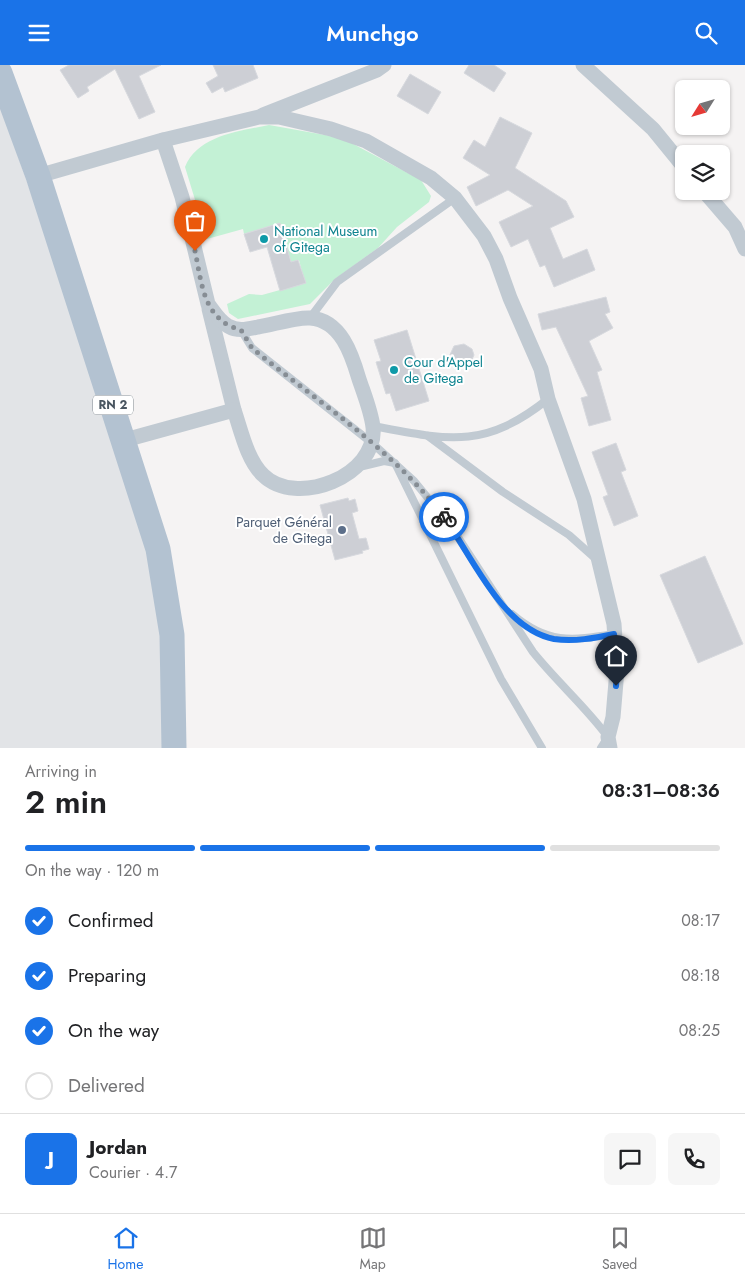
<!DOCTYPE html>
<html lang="en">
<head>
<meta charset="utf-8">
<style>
  body { margin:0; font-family:Jost,sans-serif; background:#f6f6f6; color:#202124; height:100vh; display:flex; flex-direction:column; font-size:19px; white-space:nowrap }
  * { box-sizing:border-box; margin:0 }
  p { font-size:16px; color:#757577 }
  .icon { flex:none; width:28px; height:28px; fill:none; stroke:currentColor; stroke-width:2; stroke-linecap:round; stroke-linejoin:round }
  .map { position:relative; height:683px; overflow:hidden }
  .sheet { display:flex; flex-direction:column; background:#fff; flex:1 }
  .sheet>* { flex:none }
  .needle { width:32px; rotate:233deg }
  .fabs { position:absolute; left:675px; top:15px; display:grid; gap:10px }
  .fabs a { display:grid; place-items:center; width:55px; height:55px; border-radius:8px; background:#fff; box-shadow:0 1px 4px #0004; font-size:25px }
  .pin { position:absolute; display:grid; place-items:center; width:42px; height:42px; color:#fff; margin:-51px -21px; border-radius:50% 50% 50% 0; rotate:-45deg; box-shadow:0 0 5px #0007 }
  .pin .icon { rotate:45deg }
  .courier { position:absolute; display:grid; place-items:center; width:50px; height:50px; margin:-25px; border:4px solid #1a73e8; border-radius:50%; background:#fff; color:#222; box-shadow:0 1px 6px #0007 }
  .headline em { font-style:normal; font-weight:600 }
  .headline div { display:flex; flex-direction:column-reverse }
  .headline { display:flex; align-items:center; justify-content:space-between; height:85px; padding:0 25px }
  h1 { font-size:32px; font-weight:600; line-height:38px }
  .bar { display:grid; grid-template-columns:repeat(4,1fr); gap:8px 5px; align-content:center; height:60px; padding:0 25px }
  .bar i { height:6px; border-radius:4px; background:#e0e0e0 }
  .bar .on { background:#1a73e8 }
  .bar p { grid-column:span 4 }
  .line { display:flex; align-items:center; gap:12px; padding:0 25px; border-top:1px solid #e0e0e0 }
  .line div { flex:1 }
  .round { display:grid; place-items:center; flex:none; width:52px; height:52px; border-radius:8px; background:#f6f6f6 }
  ol { padding:0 25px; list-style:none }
  li { display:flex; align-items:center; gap:15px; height:55px }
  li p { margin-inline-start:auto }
  li .icon { padding:5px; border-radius:50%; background:#1a73e8; color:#fff; stroke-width:4 }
  li:last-child { color:#757577 }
  li i { width:28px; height:28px; border:2px solid #e0e0e0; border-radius:50% }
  header { display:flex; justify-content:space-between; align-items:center; height:65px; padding:0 25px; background:#1a73e8; color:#fff; font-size:22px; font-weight:600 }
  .dock { display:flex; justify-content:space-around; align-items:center; height:70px; border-top:1px solid #e0e0e0; background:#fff; font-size:14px; color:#757577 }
  .dock a { display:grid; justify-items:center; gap:2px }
  .dock .on { color:#1a73e8 }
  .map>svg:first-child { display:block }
</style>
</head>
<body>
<header><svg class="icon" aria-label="menu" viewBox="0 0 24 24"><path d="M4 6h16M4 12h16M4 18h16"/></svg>Munchgo<svg class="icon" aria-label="search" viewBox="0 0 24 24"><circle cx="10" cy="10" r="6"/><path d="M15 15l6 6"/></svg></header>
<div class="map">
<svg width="745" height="683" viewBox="0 0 745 683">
  <rect width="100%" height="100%" fill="#f5f3f3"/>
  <path fill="#e2e4e7" d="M 0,41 L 144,446 L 159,508 L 171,683 L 0,683 Z"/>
  <path fill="#c3f1d5" d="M 269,60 L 342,73 L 421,115 L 431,131 L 429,137 L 397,162 L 378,183 L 335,214 L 310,239 L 238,254 L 229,248 L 227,239 L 249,229 L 262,230 L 305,218 L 299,195 L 291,197 L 280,158 L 244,169 L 243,164 L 207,174 L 185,102 C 198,70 240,66 269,60 Z"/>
  <g fill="#cdcfd5" stroke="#d7d9de">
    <path d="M 69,0 L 161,0 L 139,11 L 155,47 L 139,54 L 115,4 L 87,22 L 89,26 L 78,33 L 60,5 Z"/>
    <path d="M 213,0 L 253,0 L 258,13 L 225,27 L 223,22 L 212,28 L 206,18 L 218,11 Z"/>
    <path d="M 469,0 L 494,0 L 506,8 L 494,27 L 464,8 Z"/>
    <path d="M 410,9 L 441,27 L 428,49 L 397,31 Z"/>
    <path d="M 500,52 L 532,68 L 515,103 L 566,136 L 574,152 L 550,163 L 563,194 L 587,184 L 595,205 L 554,222 L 545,200 L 540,202 L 528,174 L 511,182 L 499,157 L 533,141 L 508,125 L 476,141 L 467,122 L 490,110 L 463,93 L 474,75 L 485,82 Z"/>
    <path d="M 280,158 L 291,197 L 298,195 L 306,218 L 280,226 L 267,182 L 250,187 L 244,169 Z"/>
    <path d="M 606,232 L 610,247 L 605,249 L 613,263 L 589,276 L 602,305 L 597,307 L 611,355 L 589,361 L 581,333 L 588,331 L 556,262 L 542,265 L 538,249 Z"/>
    <path d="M 407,265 L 429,336 L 396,346 L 390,328 L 386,329 L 376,297 L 381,296 L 374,275 Z"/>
    <path d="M 464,279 L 472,284 L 474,290 L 470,299 L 460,301 L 448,294 L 454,281 Z"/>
    <path d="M 616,378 L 626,405 L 621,407 L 638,451 L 614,461 L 603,432 L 608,430 L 592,387 Z"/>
    <path d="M 348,433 L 349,436 L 355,434 L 358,446 L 352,448 L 359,474 L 366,473 L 369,484 L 362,486 L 363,488 L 335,495 L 320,440 Z"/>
    <path d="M 705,491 L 743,579 L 698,598 L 660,510 Z"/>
  </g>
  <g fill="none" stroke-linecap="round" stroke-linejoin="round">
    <g stroke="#c1cad2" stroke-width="8">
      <path d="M 310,253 L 337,217 L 455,133"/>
      <path d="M 241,265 L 252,283 L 372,378 L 414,416 L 450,460 L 533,587 C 557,617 585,641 608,672 L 601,683"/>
      <path d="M 373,361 C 448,375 484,385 548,334"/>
      <path d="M 428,371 L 503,427 L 569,470 L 596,494"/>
      <path d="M 359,402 L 384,396 L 395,398 L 501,614 L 542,683"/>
      <path d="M 512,549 C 547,579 571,576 614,569"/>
    </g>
    <g stroke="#c1cad2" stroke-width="15">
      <path d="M 583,0 L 653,64 L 684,102"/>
      <path d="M 263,50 L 377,5 L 384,0"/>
      <path d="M 38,111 L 163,75 L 259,52 L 279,52 L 331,64 L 366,76 L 431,113 L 455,133 L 484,171 L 496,194 L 510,233 L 541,304 L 548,334 L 584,434 L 614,559 L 617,605 L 613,652 L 608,672 L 610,683"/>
      <path d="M 704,126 L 735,162 L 745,184"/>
      <path d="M 209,244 L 234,345"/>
      <path d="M 125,375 L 234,345 C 241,365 247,395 263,410 C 296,443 378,411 373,362 C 371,346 364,329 359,314 C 352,290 341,255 310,253 C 296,252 272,260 258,262 C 248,264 238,267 228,261 C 219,256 214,247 208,239 L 182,132 L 163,75"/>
    </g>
    <path stroke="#b3c2d1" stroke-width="25" d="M 0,8 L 38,111 L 158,484 L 172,570 L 174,683"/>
  </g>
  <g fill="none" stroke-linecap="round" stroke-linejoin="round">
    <path stroke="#868d94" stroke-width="5" stroke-dasharray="0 9" d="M 195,186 C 202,219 203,255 241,265 L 252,283 C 317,337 392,383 444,452"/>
    <path stroke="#1a73e8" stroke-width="6" d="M 444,452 C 472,491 502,564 554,574 C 574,577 595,573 614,569 L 617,605 L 616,621"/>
  </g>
  <g fill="#0f9aa8" stroke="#fff" stroke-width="2">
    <circle cx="264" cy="174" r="5"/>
    <circle cx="394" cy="305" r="5"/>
  </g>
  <circle fill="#5c6f8a" stroke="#fff" stroke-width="2" cx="342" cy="465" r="5"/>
  <g text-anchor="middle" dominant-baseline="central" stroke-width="4" stroke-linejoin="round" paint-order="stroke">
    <rect fill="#fff" stroke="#808990" stroke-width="1" x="93" y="330.5" width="40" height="19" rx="4"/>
    <g font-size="12" font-weight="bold" fill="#4a5661">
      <text x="113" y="340">RN 2</text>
    </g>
    <g font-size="14" fill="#0d838f" stroke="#fff" text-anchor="start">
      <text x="274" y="166">National Museum<tspan x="274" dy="16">of Gitega</tspan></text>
      <text x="404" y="297">Cour d'Appel<tspan x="404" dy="16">de Gitega</tspan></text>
    </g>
    <g font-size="14" fill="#4e5e75" stroke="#fff" text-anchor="end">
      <text x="332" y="457">Parquet Général<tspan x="332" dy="16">de Gitega</tspan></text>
    </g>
  </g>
</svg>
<div class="fabs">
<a><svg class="needle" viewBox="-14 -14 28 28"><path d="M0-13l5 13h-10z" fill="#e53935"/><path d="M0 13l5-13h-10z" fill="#757577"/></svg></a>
<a><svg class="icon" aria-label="layers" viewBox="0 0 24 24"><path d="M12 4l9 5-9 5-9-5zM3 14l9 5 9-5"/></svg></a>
</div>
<div class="pin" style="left:195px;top:186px;background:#ea580c"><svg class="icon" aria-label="bag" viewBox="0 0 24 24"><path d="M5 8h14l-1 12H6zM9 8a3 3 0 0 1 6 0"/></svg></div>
<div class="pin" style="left:616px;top:621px;background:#1f2937"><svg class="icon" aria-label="home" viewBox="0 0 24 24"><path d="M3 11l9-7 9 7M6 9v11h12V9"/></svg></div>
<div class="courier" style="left:444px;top:452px"><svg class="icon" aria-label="bike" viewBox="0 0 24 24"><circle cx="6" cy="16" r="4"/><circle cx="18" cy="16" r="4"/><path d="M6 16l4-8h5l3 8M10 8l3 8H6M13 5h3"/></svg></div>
</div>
<section class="sheet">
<div class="headline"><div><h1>2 min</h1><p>Arriving in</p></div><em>08:31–08:36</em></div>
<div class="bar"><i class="on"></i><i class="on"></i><i class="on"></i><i></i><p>On the way · 120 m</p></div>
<ol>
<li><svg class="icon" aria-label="check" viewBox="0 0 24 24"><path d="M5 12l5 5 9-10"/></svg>Confirmed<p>08:17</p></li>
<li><svg class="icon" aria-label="check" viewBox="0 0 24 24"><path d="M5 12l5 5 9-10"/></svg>Preparing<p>08:18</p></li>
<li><svg class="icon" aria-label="check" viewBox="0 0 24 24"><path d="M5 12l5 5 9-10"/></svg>On the way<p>08:25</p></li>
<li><i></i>Delivered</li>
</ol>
<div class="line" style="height:90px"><b class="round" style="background:#1a73e8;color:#fff">J</b><div><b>Jordan</b><p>Courier · 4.7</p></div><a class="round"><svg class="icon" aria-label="chat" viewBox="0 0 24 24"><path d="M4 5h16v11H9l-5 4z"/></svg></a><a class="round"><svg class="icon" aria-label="phone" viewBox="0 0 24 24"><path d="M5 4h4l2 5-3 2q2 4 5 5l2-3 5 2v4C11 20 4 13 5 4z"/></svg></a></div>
</section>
<nav class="dock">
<a class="on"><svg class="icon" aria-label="home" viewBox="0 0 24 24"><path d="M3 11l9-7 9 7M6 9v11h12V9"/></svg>Home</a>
<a><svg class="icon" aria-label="map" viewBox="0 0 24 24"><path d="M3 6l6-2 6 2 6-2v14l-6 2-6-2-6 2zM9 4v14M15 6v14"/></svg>Map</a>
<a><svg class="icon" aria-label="saved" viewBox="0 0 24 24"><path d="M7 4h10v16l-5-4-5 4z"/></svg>Saved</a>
</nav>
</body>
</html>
